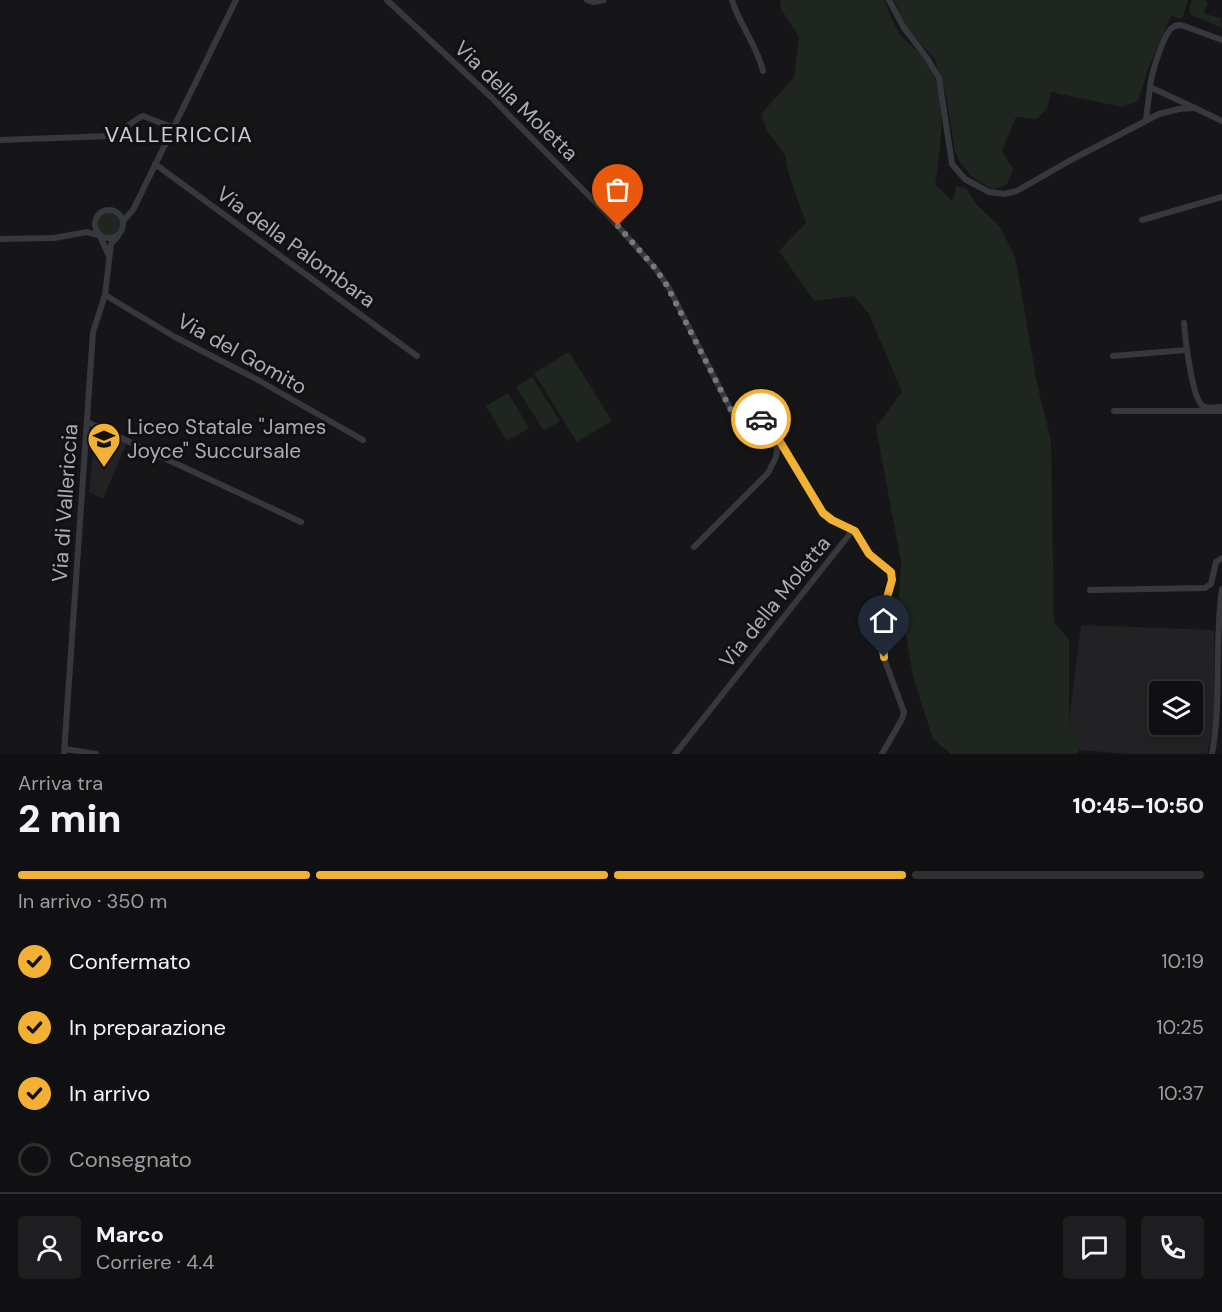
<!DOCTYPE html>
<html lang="it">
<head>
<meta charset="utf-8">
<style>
  body { margin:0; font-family:"DM Sans",sans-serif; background:#1e1e20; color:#f1f3f6; height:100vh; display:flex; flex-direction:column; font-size:22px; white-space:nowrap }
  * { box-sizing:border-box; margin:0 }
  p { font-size:20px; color:#9c9d9f }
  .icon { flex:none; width:33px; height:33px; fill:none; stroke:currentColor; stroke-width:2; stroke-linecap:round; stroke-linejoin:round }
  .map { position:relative; height:754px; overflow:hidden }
  .drawer { display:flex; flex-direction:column; background:#101012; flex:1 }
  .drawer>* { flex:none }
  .controls { position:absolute; left:1149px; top:681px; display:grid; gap:12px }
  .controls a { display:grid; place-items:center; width:54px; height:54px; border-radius:6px; background:#101012; box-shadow:0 3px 9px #0003,0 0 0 2px #303032; font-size:30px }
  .pin { position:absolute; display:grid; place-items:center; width:51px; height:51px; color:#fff; margin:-62px -26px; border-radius:50% 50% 50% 0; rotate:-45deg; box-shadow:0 0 6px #0007 }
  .pin .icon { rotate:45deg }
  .courier { position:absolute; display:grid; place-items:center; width:60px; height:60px; margin:-30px; border:4px solid #f2b134; border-radius:50%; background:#fff; color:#222; box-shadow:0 2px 8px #0007 }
  .summary em { font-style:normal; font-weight:800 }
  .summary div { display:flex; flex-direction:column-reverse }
  .summary { display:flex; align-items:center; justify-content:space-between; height:102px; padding:0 18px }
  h1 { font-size:39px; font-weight:800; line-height:45px }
  .bar { display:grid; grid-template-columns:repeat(4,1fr); gap:9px 6px; align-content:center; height:72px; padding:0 18px }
  .bar i { height:8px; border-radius:4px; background:#303032 }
  .bar .selected { background:#f2b134 }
  .bar p { grid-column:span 4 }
  .line { display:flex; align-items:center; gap:15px; padding:0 18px; border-top:2px solid #303032 }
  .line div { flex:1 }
  .round { display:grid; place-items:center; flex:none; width:63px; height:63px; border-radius:6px; background:#1e1e20 }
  ol { padding:0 18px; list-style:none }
  li { display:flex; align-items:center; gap:18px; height:66px }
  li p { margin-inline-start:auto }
  li .icon { padding:6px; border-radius:50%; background:#f2b134; color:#111; stroke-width:4 }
  li:last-child { color:#9c9d9f }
  li i { width:33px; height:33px; border:3px solid #303032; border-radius:50% }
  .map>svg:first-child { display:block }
</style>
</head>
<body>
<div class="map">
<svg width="1222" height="754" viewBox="0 0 1222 754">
  <rect width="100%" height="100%" fill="#161618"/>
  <g fill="#222225" fill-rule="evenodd">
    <path d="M 93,427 L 127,442 L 103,499 L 89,492 L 95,436 L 93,434 Z"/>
    <path d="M 1081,625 L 1214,630 L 1215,718 L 1207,754 L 1130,754 L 1079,750 L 1069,721 ZM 1160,692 L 1192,692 L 1192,724 L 1160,724 Z"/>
  </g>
  <g fill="#1e261f">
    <path d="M 780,0 L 884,0 C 889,11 893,24 900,34 C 908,44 919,51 926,61 C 949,94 941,147 935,185 L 953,201 L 956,187 L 965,187 L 977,205 L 1000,227 L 1015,257 L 1038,388 L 1051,440 L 1054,622 L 1069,639 L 1069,721 L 1079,750 L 1077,754 L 951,754 L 933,739 L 914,680 L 899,600 L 901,562 L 876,427 L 902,392 L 869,314 L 854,296 L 814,301 L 779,251 L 806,223 L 790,178 L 785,155 L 767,131 L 761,114 L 794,77 L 799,37 L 781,9 Z"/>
    <path d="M 894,0 L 1188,0 L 1182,19 L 1171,16 L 1148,69 L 1138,101 L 1122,107 L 1051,92 L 1047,109 L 1037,119 L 1016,117 L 1002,151 L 1013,169 L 1007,184 L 994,190 L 973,178 L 961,164 L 955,151 L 946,95 L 935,59 L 909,32 Z"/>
    <path d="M 1192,0 L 1206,0 L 1208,4 L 1204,12 L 1205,14 L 1221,18 L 1222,28 L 1191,15 L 1189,9 Z"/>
    <circle cx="109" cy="224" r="11"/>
    <path d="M 569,352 L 612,421 L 577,442 L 534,373 Z"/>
    <path d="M 532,377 L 560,421 L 544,431 L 516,387 Z"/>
    <path d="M 508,393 L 529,428 L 507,441 L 486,406 Z"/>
  </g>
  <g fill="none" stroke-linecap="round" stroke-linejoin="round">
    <g stroke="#37383d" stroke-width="6">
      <path d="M 387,0 L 491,97 L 608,215 L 655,268 L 669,288 L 733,414 C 744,424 755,416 767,422 L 822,511 L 829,518 L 853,530 L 675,754"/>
      <path d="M 587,0 L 593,2 L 604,0"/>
      <path d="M 732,0 C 740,26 757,45 763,71"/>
      <path d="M 889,0 L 904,28 L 927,58 L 939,78 L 952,164 L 965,179 L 989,192 L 1004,194 L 1017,191 L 1069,161 L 1159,114 L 1179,109 L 1195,108 L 1222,121"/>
      <path d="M 1195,108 L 1150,87 C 1151,75 1163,35 1172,28 C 1176,25 1177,25 1181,25 L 1222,40"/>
      <path d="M 1146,120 L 1150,87"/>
      <path d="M 0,140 L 111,136 C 125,133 131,120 143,116 L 174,128"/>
      <path d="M 155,164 L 417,356"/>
      <circle cx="109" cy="224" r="14"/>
      <path d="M 1142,220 L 1222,197"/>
      <path d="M 123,221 L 133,210 L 236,0"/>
      <path d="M 0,239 L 54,238 L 87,232 L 100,236 L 108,254"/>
      <path d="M 105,295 L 175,337 L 258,380 L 363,440"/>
      <path d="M 1184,323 C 1185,336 1192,400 1203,406 C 1207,409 1217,407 1222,407"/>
      <path d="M 1113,356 L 1187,350"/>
      <path d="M 1114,411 L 1222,411"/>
      <path d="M 87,422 L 301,522"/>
      <path d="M 853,530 L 869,554 L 889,570 L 892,575 L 892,582 L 881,617 L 880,638 L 885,661 L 904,712 L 902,719 L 882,754"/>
      <path d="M 694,547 L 768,473 L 776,457 L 778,440"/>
      <path d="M 1090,590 L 1205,588 L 1211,584 L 1216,562 L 1222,558"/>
      <path d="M 65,749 L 96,754"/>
      <path d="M 64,754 L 93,332 L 105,295 L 111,244 L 118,236"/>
      <path d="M 1212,754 C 1222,699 1214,644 1222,589"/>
    </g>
  </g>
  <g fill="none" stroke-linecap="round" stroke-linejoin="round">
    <path stroke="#757880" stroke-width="6" stroke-dasharray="0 10.8" d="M 618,226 L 655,268 L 666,284 L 733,414 L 744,420 L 761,419"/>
    <path stroke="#f2b134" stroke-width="8" d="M 761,419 L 770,425 L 823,513 L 832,520 L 855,531 L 869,554 L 891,572 L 892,580 L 880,622 L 884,657"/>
  </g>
  <defs>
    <symbol id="school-pin" viewBox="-11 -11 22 30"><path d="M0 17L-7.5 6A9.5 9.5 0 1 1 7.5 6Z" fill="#f2b134" stroke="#111113"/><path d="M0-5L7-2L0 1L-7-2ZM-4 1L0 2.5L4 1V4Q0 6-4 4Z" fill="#111"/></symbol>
  </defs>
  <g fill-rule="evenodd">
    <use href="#school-pin" x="85" y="420" width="38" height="52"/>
  </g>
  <g text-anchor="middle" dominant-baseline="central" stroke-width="6" stroke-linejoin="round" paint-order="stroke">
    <g font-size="21" fill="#a8adb8" stroke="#111113">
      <text transform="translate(516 101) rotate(44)">Via della Moletta</text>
      <text transform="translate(296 247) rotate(36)">Via della Palombara</text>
      <text transform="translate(242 354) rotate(29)">Via del Gomito</text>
      <text transform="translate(65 503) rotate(-86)">Via di Vallericcia</text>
      <text transform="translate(775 602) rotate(-51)">Via della Moletta</text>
    </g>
    <g font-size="21" fill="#a8adb8" stroke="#111113" text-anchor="start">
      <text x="127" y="427">Liceo Statale "James<tspan x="127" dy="24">Joyce" Succursale</tspan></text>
    </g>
    <g font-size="22" letter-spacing="1.5" fill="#c9ccd4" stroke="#111113">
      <text x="179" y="134">VALLERICCIA</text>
    </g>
  </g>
</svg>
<div class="controls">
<a><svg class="icon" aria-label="layers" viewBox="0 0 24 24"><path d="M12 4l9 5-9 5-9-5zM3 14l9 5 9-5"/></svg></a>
</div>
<div class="pin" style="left:618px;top:226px;background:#ea580c"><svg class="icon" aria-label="bag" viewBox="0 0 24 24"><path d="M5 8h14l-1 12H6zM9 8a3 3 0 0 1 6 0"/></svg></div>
<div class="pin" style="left:884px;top:657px;background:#1f2937"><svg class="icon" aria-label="home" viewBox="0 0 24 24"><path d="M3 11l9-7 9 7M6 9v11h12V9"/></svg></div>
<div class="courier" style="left:761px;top:419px"><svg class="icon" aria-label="car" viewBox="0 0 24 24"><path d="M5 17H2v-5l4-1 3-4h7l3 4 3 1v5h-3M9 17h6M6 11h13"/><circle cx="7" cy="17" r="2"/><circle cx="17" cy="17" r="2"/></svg></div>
</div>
<section class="drawer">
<div class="summary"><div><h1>2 min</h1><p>Arriva tra</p></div><em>10:45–10:50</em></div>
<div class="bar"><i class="selected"></i><i class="selected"></i><i class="selected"></i><i></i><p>In arrivo · 350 m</p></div>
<ol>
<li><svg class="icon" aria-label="check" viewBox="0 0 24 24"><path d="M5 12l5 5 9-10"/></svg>Confermato<p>10:19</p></li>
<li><svg class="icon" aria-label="check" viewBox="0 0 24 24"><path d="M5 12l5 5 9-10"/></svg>In preparazione<p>10:25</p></li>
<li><svg class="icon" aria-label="check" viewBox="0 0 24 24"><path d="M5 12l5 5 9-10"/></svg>In arrivo<p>10:37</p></li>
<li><i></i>Consegnato</li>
</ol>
<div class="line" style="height:108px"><a class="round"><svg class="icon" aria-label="person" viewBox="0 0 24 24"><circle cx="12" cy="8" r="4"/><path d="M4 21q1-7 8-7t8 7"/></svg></a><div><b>Marco</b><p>Corriere · 4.4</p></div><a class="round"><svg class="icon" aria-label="chat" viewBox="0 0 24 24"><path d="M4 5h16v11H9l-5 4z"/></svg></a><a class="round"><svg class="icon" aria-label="phone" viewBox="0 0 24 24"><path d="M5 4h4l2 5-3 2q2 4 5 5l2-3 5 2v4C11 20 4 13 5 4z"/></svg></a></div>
</section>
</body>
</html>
